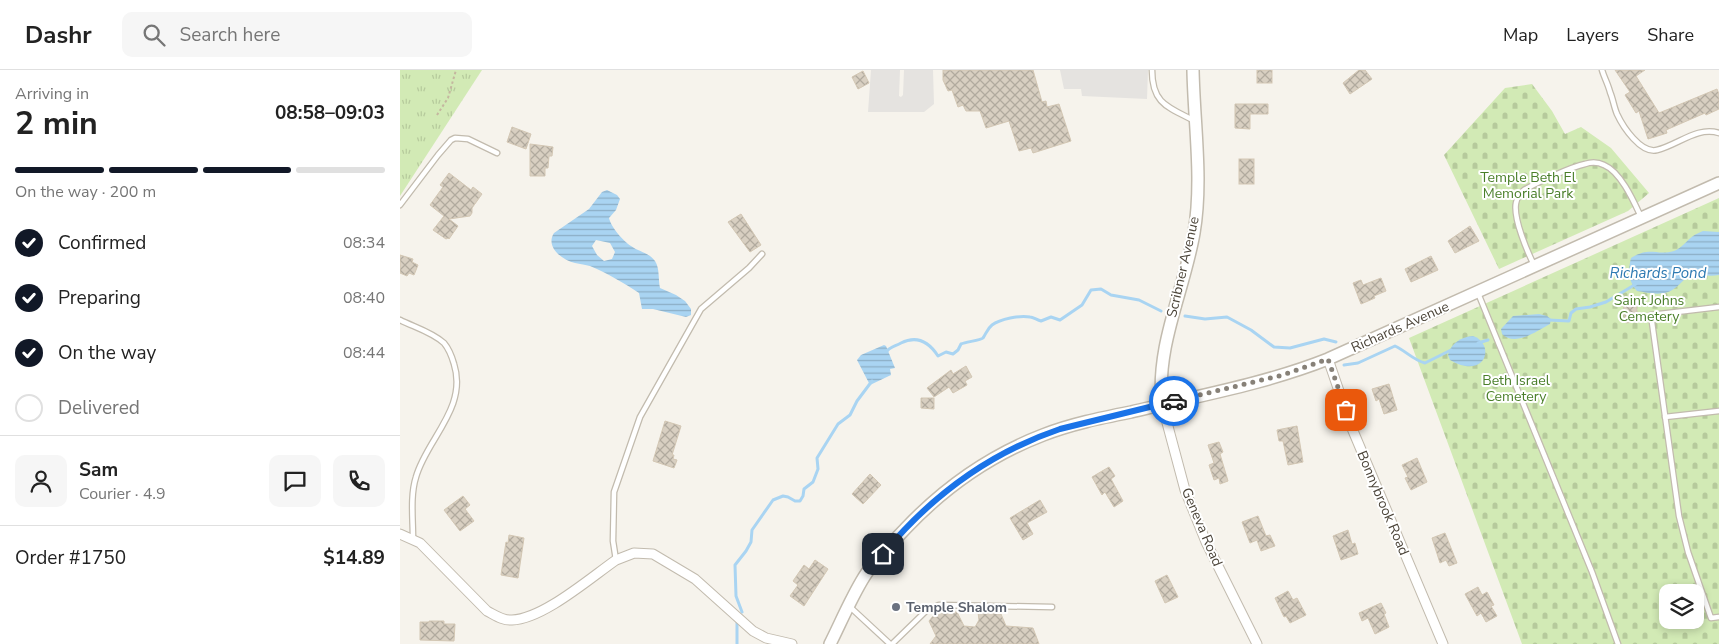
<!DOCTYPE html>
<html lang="en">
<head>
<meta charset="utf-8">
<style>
  body { margin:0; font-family:"Nunito Sans",sans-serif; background:#f6f6f6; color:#222; height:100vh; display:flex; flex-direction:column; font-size:19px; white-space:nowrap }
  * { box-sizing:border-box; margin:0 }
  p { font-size:16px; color:#767676 }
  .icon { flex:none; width:28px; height:28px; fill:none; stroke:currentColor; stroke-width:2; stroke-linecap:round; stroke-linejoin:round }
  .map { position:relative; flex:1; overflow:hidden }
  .drawer { display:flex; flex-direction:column; background:#fff; width:400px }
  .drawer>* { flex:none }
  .controls { position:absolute; left:1259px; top:514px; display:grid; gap:10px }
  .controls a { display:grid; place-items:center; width:45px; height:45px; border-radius:10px; background:#fff; box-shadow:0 2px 8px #0003; font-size:25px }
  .pin { position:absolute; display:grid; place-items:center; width:42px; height:42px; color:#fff; margin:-21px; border-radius:10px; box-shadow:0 2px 8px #0006 }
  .courier { position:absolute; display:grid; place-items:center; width:50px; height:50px; margin:-25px; border:4px solid #1a73e8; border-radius:50%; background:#fff; color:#222; box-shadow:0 1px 6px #0007 }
  .overview em { font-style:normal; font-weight:700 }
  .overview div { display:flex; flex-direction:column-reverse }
  .overview { display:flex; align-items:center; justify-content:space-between; height:85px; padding:0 15px }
  h1 { font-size:32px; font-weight:700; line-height:38px }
  .bar { display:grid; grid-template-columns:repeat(4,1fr); gap:8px 5px; align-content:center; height:60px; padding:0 15px }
  .bar i { height:6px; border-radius:4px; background:#e0e0e0 }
  .bar .on { background:#111827 }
  .bar p { grid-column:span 4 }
  .line { display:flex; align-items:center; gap:12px; padding:0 15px; border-top:1px solid #e0e0e0 }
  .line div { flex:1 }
  .round { display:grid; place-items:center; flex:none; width:52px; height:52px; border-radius:10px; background:#f6f6f6 }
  ol { padding:0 15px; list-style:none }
  li { display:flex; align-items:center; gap:15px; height:55px }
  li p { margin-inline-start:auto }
  li .icon { padding:5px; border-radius:50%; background:#111827; color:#fff; stroke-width:4 }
  li:last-child { color:#767676 }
  li i { width:28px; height:28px; border:2px solid #e0e0e0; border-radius:50% }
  header { display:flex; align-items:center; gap:30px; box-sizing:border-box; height:70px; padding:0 25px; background:#fff; border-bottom:1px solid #e0e0e0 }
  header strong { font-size:24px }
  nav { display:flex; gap:28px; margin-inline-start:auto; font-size:18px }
  .search { width:350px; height:45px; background:#f6f6f6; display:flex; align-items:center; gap:12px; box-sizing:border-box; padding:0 18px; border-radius:10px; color:#767676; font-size:19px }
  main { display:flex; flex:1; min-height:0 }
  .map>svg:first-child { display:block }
</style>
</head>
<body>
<header>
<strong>Dashr</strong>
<div class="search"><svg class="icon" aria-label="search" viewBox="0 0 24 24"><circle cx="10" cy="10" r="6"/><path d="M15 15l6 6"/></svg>Search here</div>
<nav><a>Map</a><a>Layers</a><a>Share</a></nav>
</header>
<main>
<section class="drawer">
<div class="overview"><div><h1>2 min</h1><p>Arriving in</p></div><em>08:58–09:03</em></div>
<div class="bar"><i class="on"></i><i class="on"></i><i class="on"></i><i></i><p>On the way · 200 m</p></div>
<ol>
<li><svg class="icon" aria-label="check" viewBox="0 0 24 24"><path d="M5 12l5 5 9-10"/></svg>Confirmed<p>08:34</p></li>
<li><svg class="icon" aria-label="check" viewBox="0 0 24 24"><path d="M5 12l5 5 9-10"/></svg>Preparing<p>08:40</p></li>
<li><svg class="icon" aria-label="check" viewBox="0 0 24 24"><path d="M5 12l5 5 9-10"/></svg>On the way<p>08:44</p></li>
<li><i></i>Delivered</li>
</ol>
<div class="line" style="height:90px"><a class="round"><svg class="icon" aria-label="person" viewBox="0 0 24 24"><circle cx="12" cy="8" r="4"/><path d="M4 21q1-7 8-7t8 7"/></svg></a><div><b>Sam</b><p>Courier · 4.9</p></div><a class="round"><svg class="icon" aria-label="chat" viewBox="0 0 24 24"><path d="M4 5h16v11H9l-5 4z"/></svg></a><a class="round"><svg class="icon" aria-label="phone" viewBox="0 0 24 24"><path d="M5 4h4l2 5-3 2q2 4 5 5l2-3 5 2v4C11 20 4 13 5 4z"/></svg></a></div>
<div class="line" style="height:65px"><div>Order #1750</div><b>$14.89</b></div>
</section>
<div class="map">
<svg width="1319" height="574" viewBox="0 0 1319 574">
  <defs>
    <pattern id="grass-tufts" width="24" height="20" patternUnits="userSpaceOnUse" patternTransform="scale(1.25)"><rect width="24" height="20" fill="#d2eab5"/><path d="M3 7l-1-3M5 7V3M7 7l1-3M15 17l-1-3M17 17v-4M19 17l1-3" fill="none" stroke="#b6ca9c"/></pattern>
    <pattern id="cemetery-stones" width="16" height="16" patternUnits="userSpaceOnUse" patternTransform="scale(1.25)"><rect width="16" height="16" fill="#d2eab5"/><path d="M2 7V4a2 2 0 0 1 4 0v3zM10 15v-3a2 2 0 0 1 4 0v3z" fill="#b6ca9c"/></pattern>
    <pattern id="water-rules" width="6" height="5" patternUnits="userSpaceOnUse" patternTransform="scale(1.25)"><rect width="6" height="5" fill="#a9d4f2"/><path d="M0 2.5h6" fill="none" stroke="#8caec5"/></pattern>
    <pattern id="building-cross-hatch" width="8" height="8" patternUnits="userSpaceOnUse" patternTransform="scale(1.25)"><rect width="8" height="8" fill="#d8cfc1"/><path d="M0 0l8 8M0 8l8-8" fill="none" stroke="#b1aa9e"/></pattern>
  </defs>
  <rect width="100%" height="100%" fill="#f6f3ec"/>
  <path fill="url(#grass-tufts)" d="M 0,0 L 82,0 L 0,126 Z"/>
  <g fill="url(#cemetery-stones)" fill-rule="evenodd">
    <path d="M 1132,14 L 1152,41 L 1165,64 L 1181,57 L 1211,78 L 1249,123 L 1228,141 L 1099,199 L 1044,85 L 1105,18 Z"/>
    <path d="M 1319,128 L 1319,574 L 1122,574 L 1009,268 ZM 1268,522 L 1295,522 L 1295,550 L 1268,550 Z"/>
  </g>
  <g fill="#e5e3e0">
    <path d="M 471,0 L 500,0 L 499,26 L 501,27 L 503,25 L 504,0 L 533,0 L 534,34 L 524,42 L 468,42 Z"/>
    <path d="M 660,0 L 748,0 L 747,29 L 682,26 L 681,19 L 664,19 Z"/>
  </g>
  <g fill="url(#water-rules)" fill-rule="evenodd">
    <path d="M 207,120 L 217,125 L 220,129 L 216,140 L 209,148 C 211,157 223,171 231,176 C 239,182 248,182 255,191 C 260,199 258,209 260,218 L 276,225 L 285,231 L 291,239 L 291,245 L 286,247 L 253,239 L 242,239 L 239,223 C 224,213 207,203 190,196 C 186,195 180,194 175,193 C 162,190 145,177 154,163 L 189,139 L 202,122 ZM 196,170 L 210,173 L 215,182 L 212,189 L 204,191 L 197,185 L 192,176 Z"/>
    <path d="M 1303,161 L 1319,162 L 1319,205 C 1310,207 1300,204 1291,206 C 1284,208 1281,214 1275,218 C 1264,227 1249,223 1237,221 C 1228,211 1228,200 1231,188 C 1250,176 1256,186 1274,181 C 1282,178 1286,171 1293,166 C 1296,164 1300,162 1303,161 Z"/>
    <path d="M 1139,244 L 1147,246 L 1151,249 L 1150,254 C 1137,261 1115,277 1102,264 L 1101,259 L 1113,246 Z"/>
    <path d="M 1073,266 C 1096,274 1086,311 1050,290 L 1048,285 C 1051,273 1061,267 1073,266 Z"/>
    <path d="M 484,275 L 486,276 L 495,298 L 490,299 L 491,305 L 470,315 L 457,290 L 461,285 Z"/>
  </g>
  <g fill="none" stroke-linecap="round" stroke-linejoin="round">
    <g stroke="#a9d4f2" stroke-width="3">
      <path d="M 785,246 L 805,249 L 827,247 L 851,260 L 874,277 L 890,278 L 924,269 L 936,272"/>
      <path d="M 1148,250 L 1169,251 L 1171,243 L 1176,239 L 1190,237 L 1206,232 L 1236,214"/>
      <path d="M 1078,273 L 1088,270"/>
      <path d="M 487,281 C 490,277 496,276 501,273 C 517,265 529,272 538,286 L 546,282 L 553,284 L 558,280 L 561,274 C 566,272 581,270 583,268 C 586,264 587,259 592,255 C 600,249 620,245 630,247 C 633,247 637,250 641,251 L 651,247 L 660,250 L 682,235 L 691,220 L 701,219 L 711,225 L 739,230 L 761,241"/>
      <path d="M 944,295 L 958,293 L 995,276 C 1006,281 1013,290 1025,293 L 1051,280"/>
      <path d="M 342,542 L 336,526 L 335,495 L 346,481 L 351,472 L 352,460 L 373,430 L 383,426 L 388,427 L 395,431 L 400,431 L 403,426 L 404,419 L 413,412 L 418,399 L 417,388 L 438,354 L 450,345 L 457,331 L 472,311"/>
      <path d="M 337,552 L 337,574"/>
    </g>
  </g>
  <g fill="url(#building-cross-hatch)" stroke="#d3c7b4">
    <path d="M 543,0 L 633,0 L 642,32 L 646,31 L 647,37 L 659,34 L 671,71 L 633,83 L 631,78 L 619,81 L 609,51 L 586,58 L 580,41 L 566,41 L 563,35 L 558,37 L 552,20 L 548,21 L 543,10 Z"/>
    <rect x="857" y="0" width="15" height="13"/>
    <path d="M 959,0 L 965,0 L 972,9 L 950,24 L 943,13 Z"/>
    <path d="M 1215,0 L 1245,0 L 1236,6 L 1259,43 L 1317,19 L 1319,24 L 1319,39 L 1306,45 L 1305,43 L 1266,60 L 1267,63 L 1248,69 L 1239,41 L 1236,43 L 1225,25 L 1230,22 Z"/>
    <path d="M 463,1 L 469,13 L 458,19 L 452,7 Z"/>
    <path d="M 835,34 L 868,34 L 868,44 L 850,44 L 850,59 L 835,58 Z"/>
    <path d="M 112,57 L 131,64 L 126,79 L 107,72 Z"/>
    <path d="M 130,74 L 153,77 L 152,86 L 149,86 L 148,98 L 145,98 L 145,106 L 130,106 Z"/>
    <rect x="839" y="89" width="15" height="25"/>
    <path d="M 49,103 L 71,120 L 73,117 L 82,124 L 72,138 L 72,143 L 70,146 L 49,149 L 58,156 L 49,169 L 48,168 L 46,169 L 33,160 L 44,146 L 30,135 L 43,117 L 40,115 Z"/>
    <path d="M 341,144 L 361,175 L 350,182 L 328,152 Z"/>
    <path d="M 1070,156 L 1079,171 L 1055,183 L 1048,171 Z"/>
    <path d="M 0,185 L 13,189 L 12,192 L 18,195 L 14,205 L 9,203 L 7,206 L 0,203 Z"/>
    <path d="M 1031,186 L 1038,200 L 1011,212 L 1005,199 Z"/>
    <path d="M 981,208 L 986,221 L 974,226 L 975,228 L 961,234 L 953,213 L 961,210 L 963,215 Z"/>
    <path d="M 1236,232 L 1238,251 L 1226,253 L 1223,234 Z"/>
    <path d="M 566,296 L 572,307 L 565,311 L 567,315 L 553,323 L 549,317 L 534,327 L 527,318 L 551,300 L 553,304 Z"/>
    <path d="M 989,314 L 997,340 L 984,344 L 979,329 L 976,331 L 972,319 Z"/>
    <path d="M 521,328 L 534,328 L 534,339 L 521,338 Z"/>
    <path d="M 265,351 L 281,356 L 272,385 L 274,385 L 273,389 L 277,390 L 274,398 L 253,391 Z"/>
    <path d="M 897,356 L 903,392 L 888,395 L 883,371 L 879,371 L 877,360 Z"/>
    <path d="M 819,372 L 823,382 L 820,384 L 828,411 L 820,414 L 819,408 L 814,410 L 809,395 L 814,393 L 808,375 Z"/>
    <path d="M 1017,388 L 1027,412 L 1011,420 L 1005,408 L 1008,407 L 1002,395 Z"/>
    <path d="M 709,397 L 715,406 L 711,409 L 723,431 L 714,437 L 705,422 L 702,425 L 692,407 Z"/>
    <path d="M 470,404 L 481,415 L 463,434 L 452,424 Z"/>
    <path d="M 63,426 L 70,435 L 65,439 L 74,451 L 60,461 L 44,440 Z"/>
    <path d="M 640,430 L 647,442 L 627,453 L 633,464 L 623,470 L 610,448 Z"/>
    <path d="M 858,446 L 866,466 L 870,465 L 875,476 L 861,481 L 857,470 L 850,473 L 842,452 Z"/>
    <path d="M 948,460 L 952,474 L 955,473 L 958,484 L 941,490 L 933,466 Z"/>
    <path d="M 1045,463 L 1057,493 L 1049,496 L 1046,490 L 1040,493 L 1032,468 Z"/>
    <path d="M 109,465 L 124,468 L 118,508 L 101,505 L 106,472 L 108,473 Z"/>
    <path d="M 415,490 L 428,499 L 404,536 L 390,526 L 398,515 L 393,511 L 404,495 L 409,499 Z"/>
    <path d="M 767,505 L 778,527 L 765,533 L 755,511 Z"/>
    <path d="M 1078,517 L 1082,525 L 1087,522 L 1094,535 L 1091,536 L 1097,546 L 1086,552 L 1081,543 L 1077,546 L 1065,524 Z"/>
    <path d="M 888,521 L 893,530 L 897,528 L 906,545 L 890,553 L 886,546 L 884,547 L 875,528 Z"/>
    <path d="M 981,533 L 986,543 L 984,544 L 989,557 L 975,564 L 968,548 L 962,551 L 959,543 Z"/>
    <path d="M 538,540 L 557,542 L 564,556 L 575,557 L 579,550 L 578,542 L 601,544 L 606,556 L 633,558 L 639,574 L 530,574 L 536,566 L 529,551 Z"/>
    <path d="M 29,551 L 44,551 L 44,554 L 55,554 L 54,571 L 20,570 L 20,552 L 29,552 Z"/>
  </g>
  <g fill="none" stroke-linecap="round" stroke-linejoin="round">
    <defs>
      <g id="service">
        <path d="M 752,0 C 752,33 767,37 793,50"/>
        <path d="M 1202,0 C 1204,7 1208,14 1210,22 C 1213,29 1214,37 1217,44 C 1223,57 1241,84 1257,80 C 1278,75 1297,56 1319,63"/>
        <path d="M 0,135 L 38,85 L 51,70 L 55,68 L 68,69 L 97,83"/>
        <path d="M 1134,195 C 1127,181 1113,148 1116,133 C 1117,128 1120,123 1124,120 C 1136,113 1171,97 1185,94 C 1191,92 1198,92 1204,95 C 1221,102 1234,132 1241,147"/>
        <path d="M 1078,223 L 1192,502 L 1218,574"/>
        <path d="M 1319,237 L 1251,245 L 1279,446 L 1288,482 L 1311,548 L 1319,547"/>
        <path d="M 0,250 C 14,257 32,262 44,273 C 49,279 52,287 54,294 C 68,338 26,370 16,407 C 10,426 13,449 13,469"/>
        <path d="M 1265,347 L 1319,341"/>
        <path d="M 216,490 L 213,471 L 214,422 L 240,347 L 301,239 L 349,198 L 362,184"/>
        <path d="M 449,536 L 490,574"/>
        <path d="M 492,574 L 526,541 L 539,535 L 652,537"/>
      </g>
      <g id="minor">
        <path d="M 928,289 L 951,356 L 1043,574"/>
        <path d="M 762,334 L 785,420 L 806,472 L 857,574"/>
        <path d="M 0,464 L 20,473 L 87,541 C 95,545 103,551 112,550 C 143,549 190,508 216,490 L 234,483 L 253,484 L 295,509 L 353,561 L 366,568 L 392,574"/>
      </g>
      <g id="tertiary">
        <path d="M 762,334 C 756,275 784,221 794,163 C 803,110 794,54 793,0"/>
        <path d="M 430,574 C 441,552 451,528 464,507 C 475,489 492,473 506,458 C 545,417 591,385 643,365 C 671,354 701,348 731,342 C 797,326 865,314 928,289 L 1319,113"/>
      </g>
    </defs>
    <use href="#service" stroke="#c2bbae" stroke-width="7"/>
    <use href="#minor" stroke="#c2bbae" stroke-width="11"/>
    <use href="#tertiary" stroke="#c2bbae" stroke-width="14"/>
    <path stroke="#c4b79f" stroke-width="2" stroke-dasharray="2.5 2.5" stroke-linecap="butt" d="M 37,45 L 48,28 L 56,0"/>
    <use href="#service" stroke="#fff" stroke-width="4.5"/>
    <use href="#minor" stroke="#fff" stroke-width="9"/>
    <use href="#tertiary" stroke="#fff" stroke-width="11"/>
  </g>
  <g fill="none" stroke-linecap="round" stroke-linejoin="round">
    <path stroke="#878178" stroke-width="5" stroke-dasharray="0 9" d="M 774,331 L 883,305 L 928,289 L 946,340"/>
    <path stroke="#1a73e8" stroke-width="6" d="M 483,484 C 530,427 589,383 660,359 L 774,331"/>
  </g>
  <circle fill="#6b7280" stroke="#fff" stroke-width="2" cx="496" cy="537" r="5"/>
  <g text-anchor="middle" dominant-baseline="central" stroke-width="4" stroke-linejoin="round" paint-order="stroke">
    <g font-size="14" fill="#4a7f2a" stroke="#fff">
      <text x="1128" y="107">Temple Beth El<tspan x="1128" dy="16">Memorial Park</tspan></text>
      <text x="1249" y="230">Saint Johns<tspan x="1249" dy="16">Cemetery</tspan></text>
      <text x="1116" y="310">Beth Israel<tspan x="1116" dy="16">Cemetery</tspan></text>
    </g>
    <g font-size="14" fill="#4b4439" stroke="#fff">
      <text transform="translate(783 197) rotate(-77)">Scribner Avenue</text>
      <text transform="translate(1000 257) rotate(-24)">Richards Avenue</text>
      <text transform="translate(983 433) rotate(67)">Bonnybrook Road</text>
      <text transform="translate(802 457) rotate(67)">Geneva Road</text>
    </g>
    <g font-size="14" font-weight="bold" fill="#5b616d" stroke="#fff" text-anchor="start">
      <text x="506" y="537">Temple Shalom</text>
    </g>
    <g font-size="15" font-style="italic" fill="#2e7ab2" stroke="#fff">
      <text x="1258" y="203">Richards Pond</text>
    </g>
  </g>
</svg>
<div class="controls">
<a><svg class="icon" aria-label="layers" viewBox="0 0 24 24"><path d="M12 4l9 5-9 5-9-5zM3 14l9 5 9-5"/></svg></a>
</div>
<div class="pin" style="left:946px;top:340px;background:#ea580c"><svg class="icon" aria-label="bag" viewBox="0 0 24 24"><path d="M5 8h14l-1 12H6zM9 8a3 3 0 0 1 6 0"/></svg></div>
<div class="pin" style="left:483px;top:484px;background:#1f2937"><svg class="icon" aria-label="home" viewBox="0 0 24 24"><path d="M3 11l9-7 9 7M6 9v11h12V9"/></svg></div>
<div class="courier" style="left:774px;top:331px"><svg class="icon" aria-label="car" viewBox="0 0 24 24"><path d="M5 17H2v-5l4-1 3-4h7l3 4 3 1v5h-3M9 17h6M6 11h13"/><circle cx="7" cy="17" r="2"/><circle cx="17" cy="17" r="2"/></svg></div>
</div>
</main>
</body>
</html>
